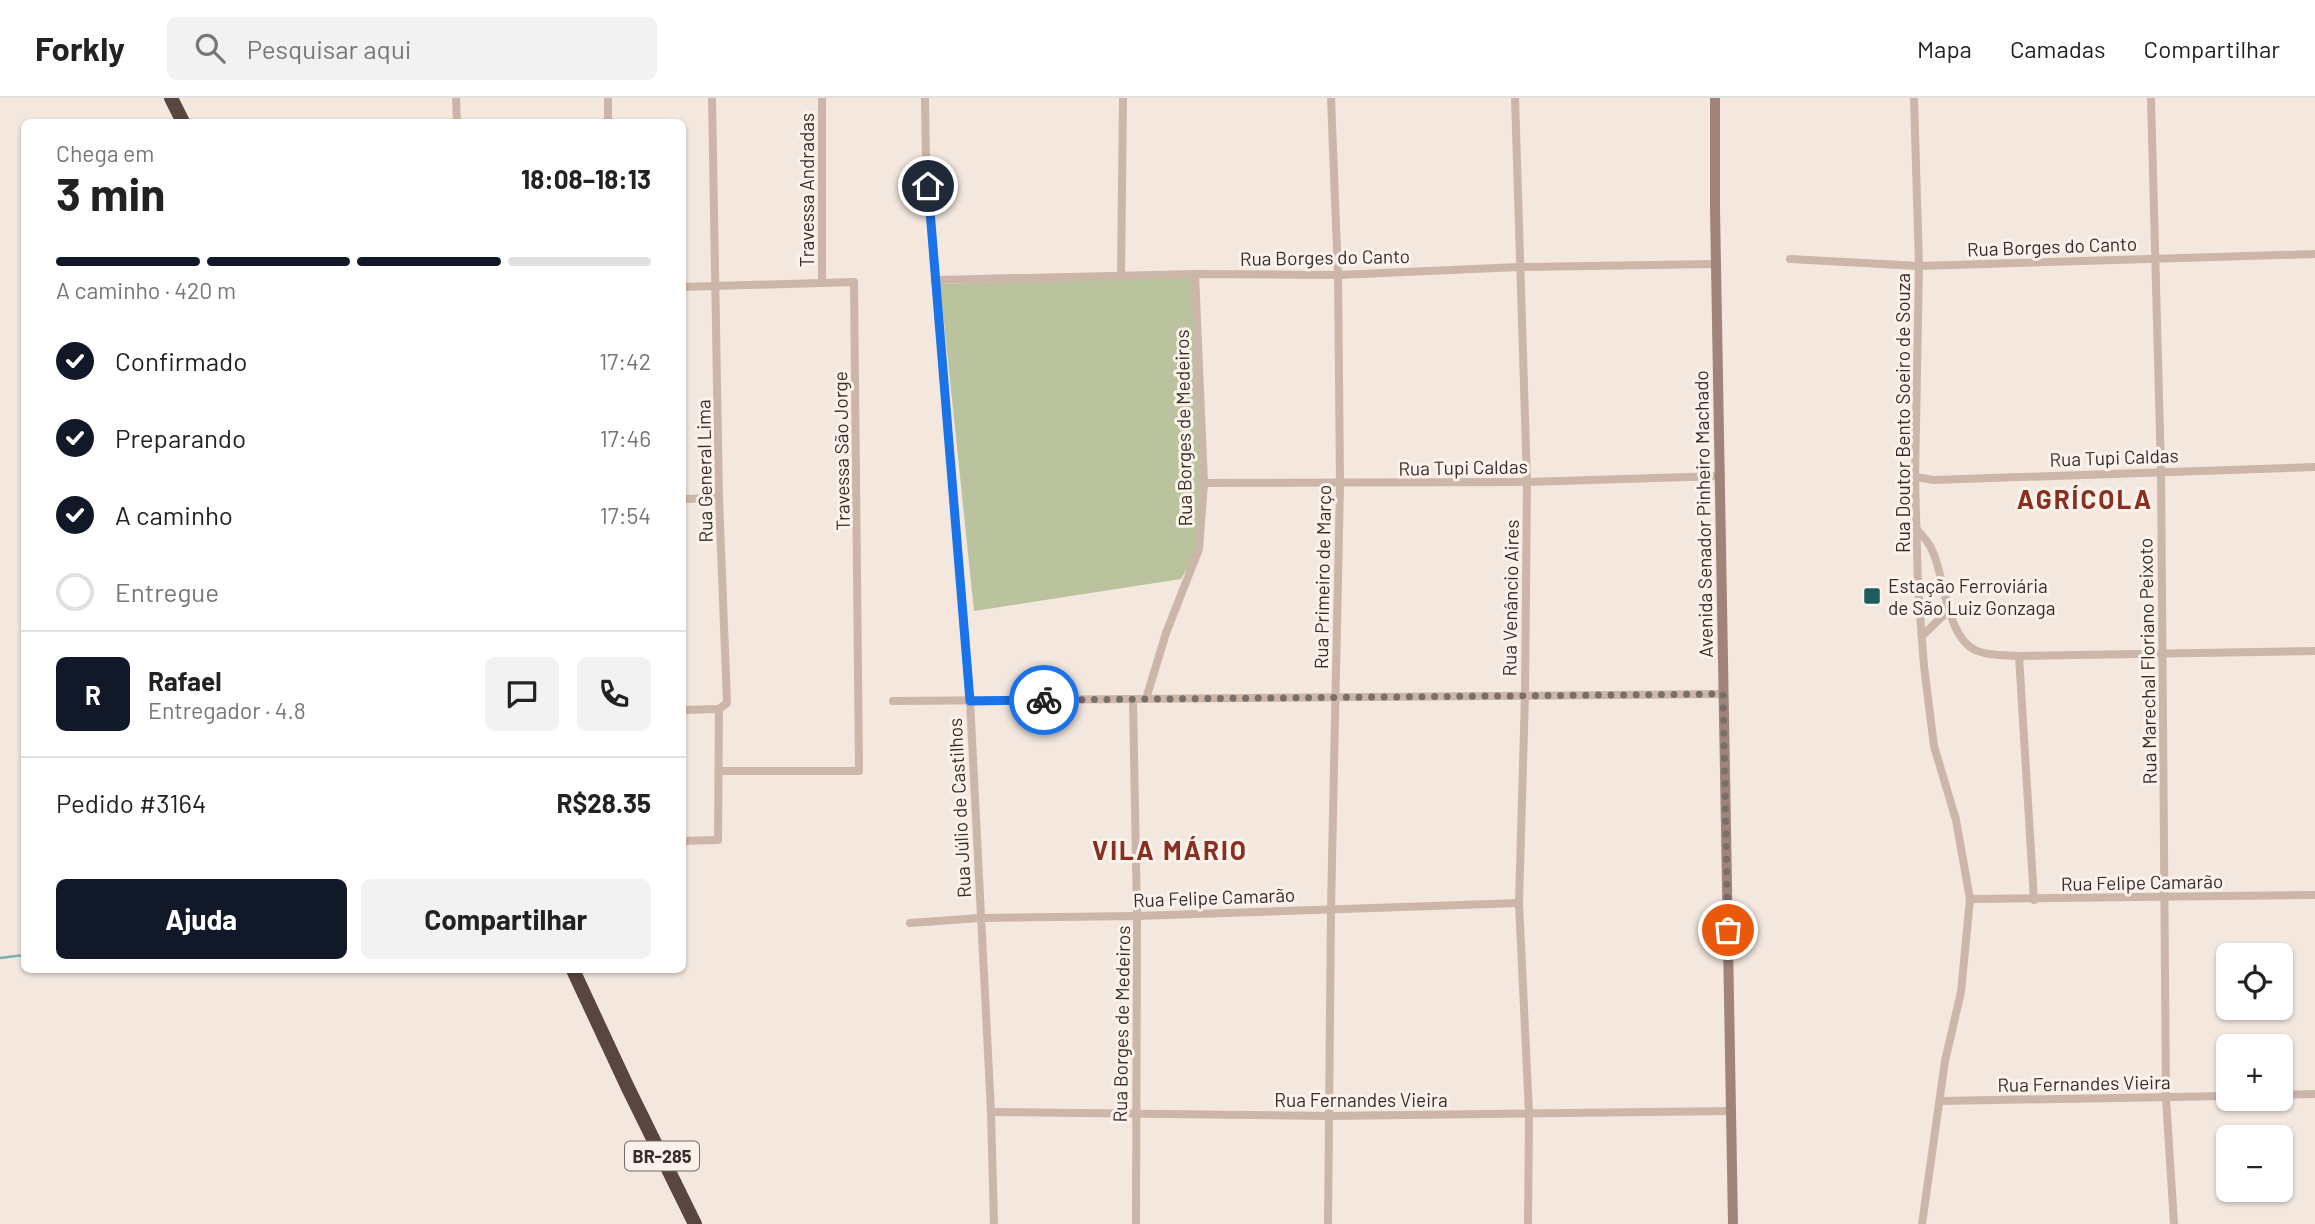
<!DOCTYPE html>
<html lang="pt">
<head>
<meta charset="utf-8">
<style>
  body { margin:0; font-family:Barlow,sans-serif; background:#f2f2f2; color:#222; height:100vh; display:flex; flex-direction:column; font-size:26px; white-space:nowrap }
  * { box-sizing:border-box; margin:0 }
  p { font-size:23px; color:#767676 }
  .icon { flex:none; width:38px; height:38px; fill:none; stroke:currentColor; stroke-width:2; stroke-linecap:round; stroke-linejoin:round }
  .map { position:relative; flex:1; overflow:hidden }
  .sheet { position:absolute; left:21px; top:21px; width:665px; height:854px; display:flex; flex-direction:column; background:#fff; border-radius:10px; box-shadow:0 2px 5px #0004 }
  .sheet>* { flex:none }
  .buttons { position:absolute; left:2216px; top:845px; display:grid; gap:14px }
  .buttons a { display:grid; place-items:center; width:77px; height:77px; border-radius:10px; background:#fff; box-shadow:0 2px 5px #0004; font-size:35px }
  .pin { position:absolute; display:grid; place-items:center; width:60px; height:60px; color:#fff; margin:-30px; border:4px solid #fff; border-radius:50%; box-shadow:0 2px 7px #0007 }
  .courier { position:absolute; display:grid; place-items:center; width:70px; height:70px; margin:-35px; border:5px solid #1a73e8; border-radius:50%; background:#fff; color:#222; box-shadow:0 2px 9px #0007 }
  .overview em { font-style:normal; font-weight:700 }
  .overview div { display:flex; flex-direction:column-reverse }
  .overview { display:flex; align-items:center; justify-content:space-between; height:119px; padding:0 35px }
  h1 { font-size:46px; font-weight:700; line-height:52px }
  .bar { display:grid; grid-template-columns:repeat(4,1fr); gap:10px 7px; align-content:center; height:84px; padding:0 35px }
  .bar i { height:9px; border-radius:5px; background:#e0e0e0 }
  .bar .current { background:#111827 }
  .bar p { grid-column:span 4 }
  .line { display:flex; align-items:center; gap:18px; padding:0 35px; border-top:2px solid #e0e0e0 }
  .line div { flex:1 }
  .round { display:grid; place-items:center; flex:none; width:74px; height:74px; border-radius:10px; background:#f2f2f2 }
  ol { padding:0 35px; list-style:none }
  li { display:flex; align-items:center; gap:21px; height:77px }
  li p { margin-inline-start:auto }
  li .icon { padding:7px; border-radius:50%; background:#111827; color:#fff; stroke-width:4 }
  li:last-child { color:#767676 }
  li i { width:38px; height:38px; border:4px solid #e0e0e0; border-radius:50% }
  .button { display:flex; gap:14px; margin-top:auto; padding:14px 35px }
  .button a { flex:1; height:80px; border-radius:10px; background:#111827; color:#fff; font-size:28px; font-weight:700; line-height:80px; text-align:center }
  .button a+a { background:#f2f2f2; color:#222 }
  header { display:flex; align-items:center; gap:42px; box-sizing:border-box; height:98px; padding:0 35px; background:#fff; border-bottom:2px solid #e0e0e0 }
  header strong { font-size:33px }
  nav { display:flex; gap:38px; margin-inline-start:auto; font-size:24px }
  .search { width:490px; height:63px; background:#f2f2f2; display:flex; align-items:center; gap:18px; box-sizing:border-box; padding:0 24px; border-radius:10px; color:#767676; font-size:26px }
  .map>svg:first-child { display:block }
</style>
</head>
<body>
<header>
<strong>Forkly</strong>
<div class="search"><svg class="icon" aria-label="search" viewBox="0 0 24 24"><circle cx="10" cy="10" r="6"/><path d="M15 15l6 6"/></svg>Pesquisar aqui</div>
<nav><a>Mapa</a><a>Camadas</a><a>Compartilhar</a></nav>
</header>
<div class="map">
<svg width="2315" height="1126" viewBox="0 0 2315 1126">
  <rect width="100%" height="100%" fill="#f3e7de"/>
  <path fill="#bac39d" d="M 1194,178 L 1203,386 L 1198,452 L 1181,481 L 974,513 L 940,186 Z"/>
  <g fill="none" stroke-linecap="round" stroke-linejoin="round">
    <path stroke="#7cb1ae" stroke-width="2.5" d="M 0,860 L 24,857"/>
    <g stroke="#ccb6a9" stroke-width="8">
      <path d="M 456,0 L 457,24"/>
      <path d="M 712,0 L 719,400 L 727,605 L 719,611"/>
      <path d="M 822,0 L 822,185"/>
      <path d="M 925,0 L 926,64 L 970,602 L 991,1014 L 994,1126"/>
      <path d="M 1515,0 L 1527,384 L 1525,598 L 1519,805 L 1529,1015 L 1528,1126"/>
      <path d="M 1914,0 L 1919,168 L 1915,379 L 1918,489 L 1924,568 L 1934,648 L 1956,722 L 1970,801 L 1961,894 L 1945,963 L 1922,1126"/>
      <path d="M 2151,0 L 2161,373 L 2166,1000 L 2174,1126"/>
      <path d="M 608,24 L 608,0"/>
      <path d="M 1790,161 L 1919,168 L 2315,156"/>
      <path d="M 1121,177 L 1123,0"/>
      <path d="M 935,182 L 1195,176 L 1338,177 L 1519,169 L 1716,166"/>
      <path d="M 682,189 L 854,184 L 859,673 L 719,673"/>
      <path d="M 1915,379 L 1934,382 L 2315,369"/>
      <path d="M 1204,385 L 1527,384 L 1721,378"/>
      <path d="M 682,401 L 719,400"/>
      <path d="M 1916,430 C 1921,437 1929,444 1932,452 C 1945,479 1946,538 1975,552 C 1988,558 2005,557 2019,558 L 2315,553"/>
      <path d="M 1922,538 L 1949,512"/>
      <path d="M 2019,558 L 2034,802"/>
      <path d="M 1133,601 L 1137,818 L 1136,1126"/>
      <path d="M 1146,601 L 1166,535 L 1199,451 L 1204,385 L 1195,176"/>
      <path d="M 893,603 L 1723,596"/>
      <path d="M 682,612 L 719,611"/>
      <path d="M 682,743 L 718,742 L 719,611"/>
      <path d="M 1970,801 L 2315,797"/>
      <path d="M 910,825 L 980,820 L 1137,818 L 1519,805"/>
      <path d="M 2280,997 L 2315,996"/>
      <path d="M 1940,1003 L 2228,998"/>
      <path d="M 991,1014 L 1329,1018 L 1732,1013"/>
      <path d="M 1328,1126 L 1331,810 L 1340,386 L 1338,177 L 1331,0"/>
    </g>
    <path stroke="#a0847a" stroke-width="10" d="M 1715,0 L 1715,111 L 1733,1126"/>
    <g stroke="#5a4640" stroke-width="14">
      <path d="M 171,0 L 183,24"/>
      <path d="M 573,872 L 628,990 L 695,1126"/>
    </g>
  </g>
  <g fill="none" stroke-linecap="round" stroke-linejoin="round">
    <path stroke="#7a6e68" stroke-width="7" stroke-dasharray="0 12.6" d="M 1044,602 L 1723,596 L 1728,832"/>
    <path stroke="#1a73e8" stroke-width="9" d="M 928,88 L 970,603 L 1044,602"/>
  </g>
  <rect fill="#1d5c5a" stroke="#faf2eb" stroke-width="2.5" x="1863" y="489" width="18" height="18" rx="3.5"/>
  <g text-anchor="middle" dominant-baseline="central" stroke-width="6" stroke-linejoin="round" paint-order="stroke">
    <rect fill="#faf2eb" stroke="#736863" stroke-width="2" x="625" y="1043.5" width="74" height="29" rx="5"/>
    <g font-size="18" font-weight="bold" fill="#392d29">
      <text x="662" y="1058">BR-285</text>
    </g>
    <g font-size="19" fill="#392d29" stroke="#faf2eb">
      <text transform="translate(806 92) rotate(-90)">Travessa Andradas</text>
      <text transform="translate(2052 148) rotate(-2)">Rua Borges do Canto</text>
      <text transform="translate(1325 159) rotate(-1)">Rua Borges do Canto</text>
      <text transform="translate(1902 315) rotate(-90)">Rua Doutor Bento Soeiro de Souza</text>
      <text transform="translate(1183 330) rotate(-91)">Rua Borges de Medeiros</text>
      <text transform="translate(841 353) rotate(-91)">Travessa São Jorge</text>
      <text transform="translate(2114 359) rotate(-2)">Rua Tupi Caldas</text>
      <text transform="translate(1463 369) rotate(-1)">Rua Tupi Caldas</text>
      <text transform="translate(704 373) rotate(-91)">Rua General Lima</text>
      <text transform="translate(1703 416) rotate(-91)">Avenida Senador Pinheiro Machado</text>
      <text transform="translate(1322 479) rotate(-89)">Rua Primeiro de Março</text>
      <text transform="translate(1510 500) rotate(-89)">Rua Venâncio Aires</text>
      <text transform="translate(2147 563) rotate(-91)">Rua Marechal Floriano Peixoto</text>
      <text transform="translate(959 710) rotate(-93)">Rua Júlio de Castilhos</text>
      <text transform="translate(2142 784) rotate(-1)">Rua Felipe Camarão</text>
      <text transform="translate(1214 799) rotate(-2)">Rua Felipe Camarão</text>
      <text transform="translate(1121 926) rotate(-89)">Rua Borges de Medeiros</text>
      <text transform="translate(2084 985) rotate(-1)">Rua Fernandes Vieira</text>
      <text x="1361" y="1001">Rua Fernandes Vieira</text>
    </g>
    <g font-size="19" fill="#392d29" stroke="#faf2eb" text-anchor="start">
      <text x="1888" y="487">Estação Ferroviária<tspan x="1888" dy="22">de São Luiz Gonzaga</tspan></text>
    </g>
    <g font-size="26" font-weight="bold" letter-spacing="2" fill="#8a2f20" stroke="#faf2eb">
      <text x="2085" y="400">AGRÍCOLA</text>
      <text x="1170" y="751">VILA MÁRIO</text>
    </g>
  </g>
</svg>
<div class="buttons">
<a><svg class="icon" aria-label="locate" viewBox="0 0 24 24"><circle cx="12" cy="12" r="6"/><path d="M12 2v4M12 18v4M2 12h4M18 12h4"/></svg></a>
<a>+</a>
<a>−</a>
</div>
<div class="pin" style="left:1728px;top:832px;background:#ea580c"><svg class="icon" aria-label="bag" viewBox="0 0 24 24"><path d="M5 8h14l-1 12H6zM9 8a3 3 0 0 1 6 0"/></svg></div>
<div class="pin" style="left:928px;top:88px;background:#1f2937"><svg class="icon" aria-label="home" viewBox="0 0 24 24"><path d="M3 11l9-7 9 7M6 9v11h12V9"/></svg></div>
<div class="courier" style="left:1044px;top:602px"><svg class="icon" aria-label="bike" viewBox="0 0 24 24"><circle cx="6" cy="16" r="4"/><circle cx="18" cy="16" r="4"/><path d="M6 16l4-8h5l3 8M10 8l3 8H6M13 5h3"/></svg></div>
<section class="sheet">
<div class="overview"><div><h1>3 min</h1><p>Chega em</p></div><em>18:08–18:13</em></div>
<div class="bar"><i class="current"></i><i class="current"></i><i class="current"></i><i></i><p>A caminho · 420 m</p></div>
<ol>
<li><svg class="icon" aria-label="check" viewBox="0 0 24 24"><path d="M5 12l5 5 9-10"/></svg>Confirmado<p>17:42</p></li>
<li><svg class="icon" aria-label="check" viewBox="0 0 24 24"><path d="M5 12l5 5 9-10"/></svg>Preparando<p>17:46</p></li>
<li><svg class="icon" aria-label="check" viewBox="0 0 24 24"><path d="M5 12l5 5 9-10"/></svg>A caminho<p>17:54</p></li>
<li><i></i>Entregue</li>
</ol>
<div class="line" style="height:126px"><b class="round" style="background:#111827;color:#fff">R</b><div><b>Rafael</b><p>Entregador · 4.8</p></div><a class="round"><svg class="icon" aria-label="chat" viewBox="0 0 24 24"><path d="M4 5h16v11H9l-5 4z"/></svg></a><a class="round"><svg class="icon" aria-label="phone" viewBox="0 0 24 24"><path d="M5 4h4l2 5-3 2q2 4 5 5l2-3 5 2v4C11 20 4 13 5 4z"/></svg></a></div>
<div class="line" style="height:91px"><div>Pedido #3164</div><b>R$28.35</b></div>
<div class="button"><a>Ajuda</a><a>Compartilhar</a></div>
</section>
</div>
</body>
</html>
